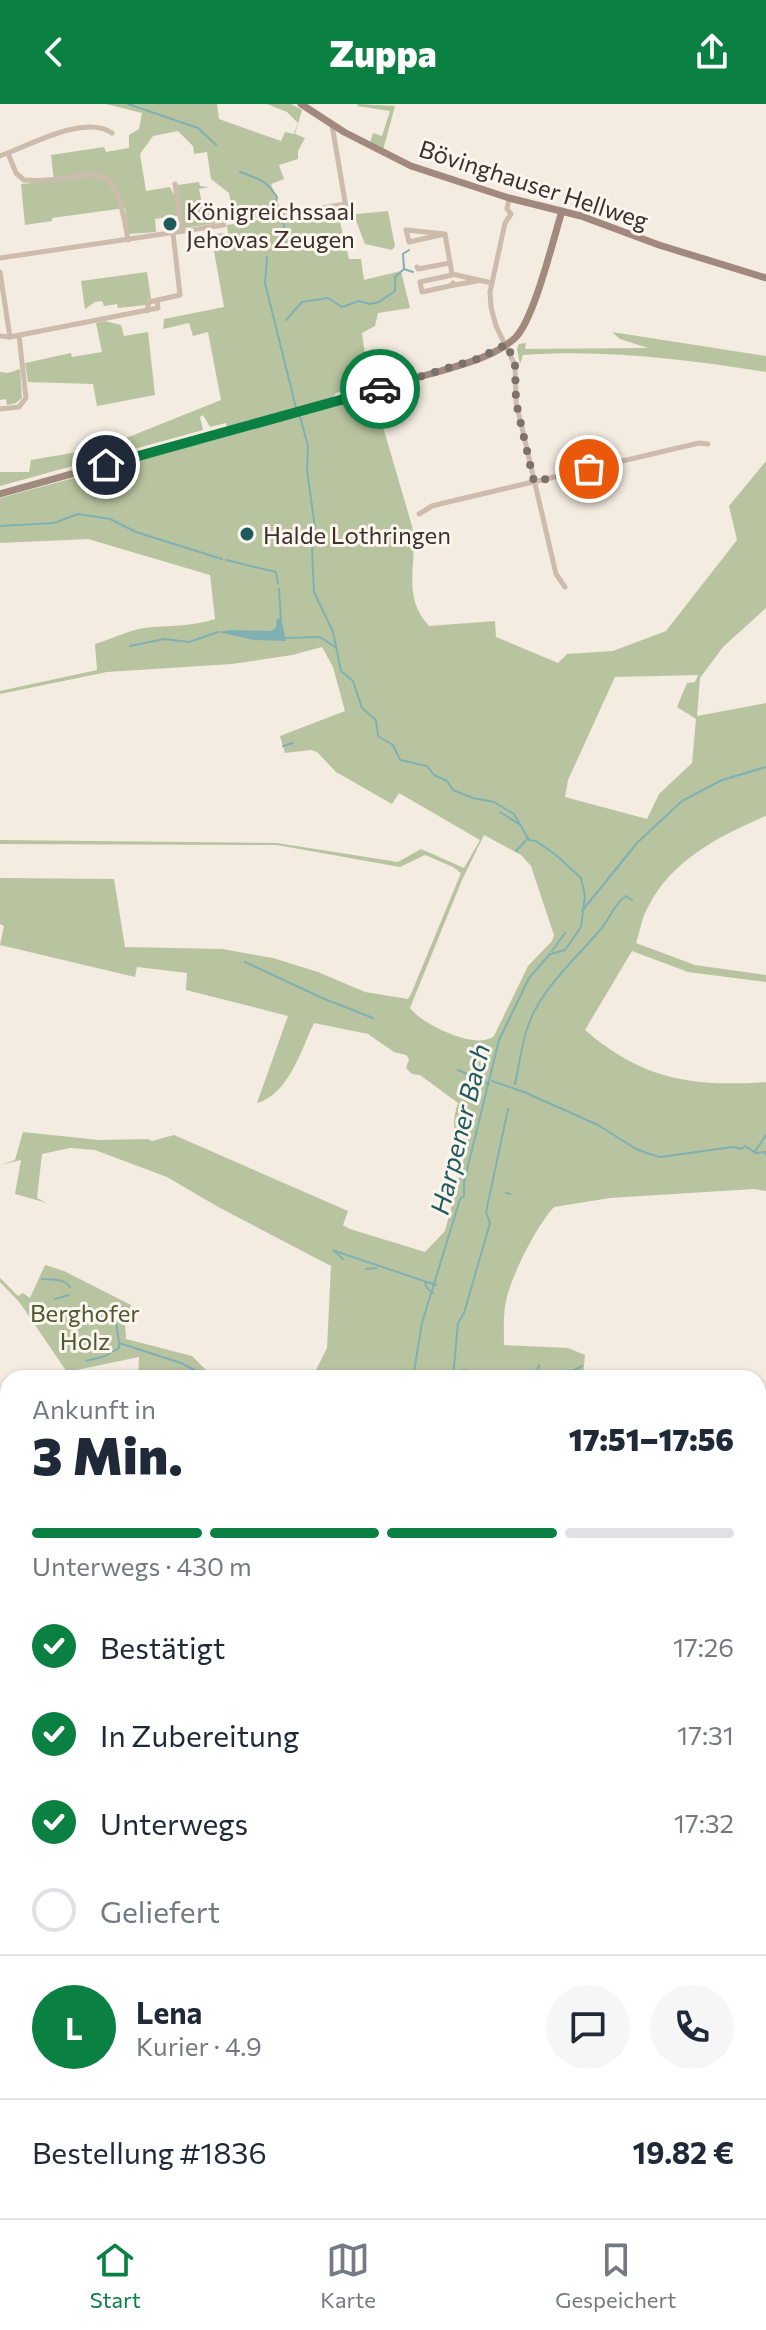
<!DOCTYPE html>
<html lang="de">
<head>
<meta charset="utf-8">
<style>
  body { margin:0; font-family:Commissioner,sans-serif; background:#f6f6f7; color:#1f2937; height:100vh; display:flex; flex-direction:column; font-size:30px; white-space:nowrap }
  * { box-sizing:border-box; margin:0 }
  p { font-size:26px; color:#747a83 }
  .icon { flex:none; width:44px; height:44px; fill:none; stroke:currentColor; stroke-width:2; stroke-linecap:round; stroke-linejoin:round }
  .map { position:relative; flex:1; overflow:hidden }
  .drawer { position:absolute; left:0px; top:1266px; width:766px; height:848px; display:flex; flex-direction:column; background:#fff; border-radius:24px 24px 0 0; box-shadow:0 2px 6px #0004 }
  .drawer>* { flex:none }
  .pin { position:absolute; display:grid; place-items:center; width:68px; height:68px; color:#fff; margin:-34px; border:4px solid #fff; border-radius:50%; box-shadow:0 2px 8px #0007 }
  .courier { position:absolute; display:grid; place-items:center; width:80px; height:80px; margin:-40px; border:6px solid #0b8043; border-radius:50%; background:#fff; color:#222; box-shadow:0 2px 10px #0007 }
  .headline em { font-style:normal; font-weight:800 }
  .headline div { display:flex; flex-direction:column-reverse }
  .headline { display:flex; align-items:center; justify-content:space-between; height:136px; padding:0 32px }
  h1 { font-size:52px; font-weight:800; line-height:60px }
  .bar { display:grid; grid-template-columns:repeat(4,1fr); gap:12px 8px; align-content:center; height:96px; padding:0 32px }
  .bar i { height:10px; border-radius:6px; background:#e0e1e3 }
  .bar .on { background:#0b8043 }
  .bar p { grid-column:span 4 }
  .line { display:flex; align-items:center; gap:20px; padding:0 32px; border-top:2px solid #e0e1e3 }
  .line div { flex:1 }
  .round { display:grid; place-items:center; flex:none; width:84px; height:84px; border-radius:42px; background:#f6f6f7 }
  ol { padding:0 32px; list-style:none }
  li { display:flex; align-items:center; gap:24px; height:88px }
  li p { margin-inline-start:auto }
  li .icon { padding:8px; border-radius:50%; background:#0b8043; color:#fff; stroke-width:4 }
  li:last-child { color:#747a83 }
  li i { width:44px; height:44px; border:4px solid #e0e1e3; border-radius:50% }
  header { display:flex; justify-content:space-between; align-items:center; height:104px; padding:0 32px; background:#0b8043; color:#fff; font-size:36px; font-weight:800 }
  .tab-bar { display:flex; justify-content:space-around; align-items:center; height:112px; border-top:2px solid #e0e1e3; background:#fff; font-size:22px; color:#747a83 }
  .tab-bar a { display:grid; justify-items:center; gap:4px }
  .tab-bar .on { color:#0b8043 }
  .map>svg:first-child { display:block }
</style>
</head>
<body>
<header><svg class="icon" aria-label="back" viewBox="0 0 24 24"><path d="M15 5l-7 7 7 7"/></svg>Zuppa<svg class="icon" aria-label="share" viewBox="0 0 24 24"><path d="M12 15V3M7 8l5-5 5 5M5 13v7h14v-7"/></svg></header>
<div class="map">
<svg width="766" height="2114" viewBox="0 0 766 2114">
  <rect width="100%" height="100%" fill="#f4ebe1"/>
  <g fill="#b8c4a0" fill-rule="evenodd">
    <path d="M 106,0 L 217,0 L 219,15 L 281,37 L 285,28 L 294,30 L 298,19 L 287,8 L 267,0 L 291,0 L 302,6 L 295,30 L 305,34 L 298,47 L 298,55 L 279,61 L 284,75 L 271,80 L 282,110 L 183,124 L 181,111 L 155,115 L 156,128 L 129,130 L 125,104 L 52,114 L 52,117 L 25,121 L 21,80 L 54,77 L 51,51 L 104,43 L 106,48 L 129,44 L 129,31 L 139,25 L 142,9 ZM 178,27 L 193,42 L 194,50 L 207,48 L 211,75 L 229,89 L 232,105 L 204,110 L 199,85 L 209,83 L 200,82 L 199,78 L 177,81 L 178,89 L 174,91 L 170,83 L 146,87 L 140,50 L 153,32 Z"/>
    <path d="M 358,0 L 395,2 L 383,46 L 370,39 L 373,29 L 382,32 L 390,7 L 357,2 Z"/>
    <path d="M 349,102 L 357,110 L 388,107 L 395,142 L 392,146 L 365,140 L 355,114 L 340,118 L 349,155 L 361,155 L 364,176 L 401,167 L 410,204 L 378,209 L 375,222 L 362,229 L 369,279 L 336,289 L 328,302 L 374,292 L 412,422 C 419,459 400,490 429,522 L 495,517 L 496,533 L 558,559 L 567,550 L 613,547 L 666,527 L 737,436 L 729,402 L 766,357 L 766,504 L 723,543 L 700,574 L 697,612 L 766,599 L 766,712 C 719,732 672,756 648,803 C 642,813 640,827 636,839 L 695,861 L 766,871 L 766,878 L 688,868 L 632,847 L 585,926 C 643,976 692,983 766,978 L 766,1087 L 754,1085 L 610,1094 L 554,1103 C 537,1121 511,1172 506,1197 C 503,1211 504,1227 504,1241 L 568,1244 L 585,1251 L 583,1274 L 312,1274 L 327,1244 L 331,1162 L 220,1104 L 167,1073 L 95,1046 L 70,1044 L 42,1050 L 37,1094 L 47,1099 L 15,1090 L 21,1056 L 0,1061 L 15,1056 L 23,1028 L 99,1036 L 148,1035 L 152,1037 L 174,1031 L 348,1107 L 343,1121 L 350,1125 L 425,1148 L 445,1127 L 466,1046 C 453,1030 451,1020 458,999 L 420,971 L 412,970 L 406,964 L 409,955 L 406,951 L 394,948 L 368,930 L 314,919 C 301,946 289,990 257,999 L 288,912 L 186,886 L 187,869 L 137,863 L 135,873 L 0,841 L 4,822 L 0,820 L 0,774 L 114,775 L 125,843 L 222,845 L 273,854 L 318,868 L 365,888 L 408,895 L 411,890 L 461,769 L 453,763 L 425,751 L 400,763 L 277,741 L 0,740 L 0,736 L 277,739 L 398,758 L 421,745 L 464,764 L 480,736 L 399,689 L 392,700 L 336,668 L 317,648 L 311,646 L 285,649 L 280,632 L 345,607 L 333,563 L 322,543 L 292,551 L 232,560 L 107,568 L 0,590 L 0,587 L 97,566 L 95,540 C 112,535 127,527 144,524 C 168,521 192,523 215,515 L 210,471 L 88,435 L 0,439 L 0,394 L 229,332 L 226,319 L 210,323 L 203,311 L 200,313 L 203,326 L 0,382 L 0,368 L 29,368 L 31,356 L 101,344 L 221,296 L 208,228 L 193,232 L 189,219 L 163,225 L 164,215 L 224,203 L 211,130 L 228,129 L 227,121 ZM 698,571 L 695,578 L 687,579 L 677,603 L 696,615 L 692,659 L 659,690 L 647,715 L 565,693 L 568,676 L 615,573 ZM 484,731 L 521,751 L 531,762 L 554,831 L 552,837 L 528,862 L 494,932 C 476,947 422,920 410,904 L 462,776 Z"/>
    <path d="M 147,168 L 151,195 L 148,195 L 146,201 L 118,204 L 117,200 L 104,202 L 102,197 L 95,198 L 85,205 L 81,177 Z"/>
    <path d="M 105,217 L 121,221 L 124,232 L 148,228 L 155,291 L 97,302 L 93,280 L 28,278 L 25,259 L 71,249 L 72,253 L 102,248 L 96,219 Z"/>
    <path d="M 612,228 L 766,252 L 766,268 C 685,255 605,245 523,251 L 520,260 L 517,245 L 519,240 L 526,239 L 525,245 L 648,244 L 620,235 Z"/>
    <path d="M 20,265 L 22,294 L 16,299 L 7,301 L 6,295 L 0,296 L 0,268 L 8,269 Z"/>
    <path d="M 45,1161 L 64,1167 L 131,1201 L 125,1221 L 126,1235 L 192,1252 L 214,1274 L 138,1274 L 139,1253 L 67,1268 L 20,1199 L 0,1178 L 0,1174 L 18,1192 L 23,1189 L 30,1194 Z"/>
    <path d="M 0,1387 L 2,1498 L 8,1499 L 8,1597 L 0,1597 Z"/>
    <path d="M 764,1592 L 766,1592 L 766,1648 L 758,1646 L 758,1594 L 763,1595 Z"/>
    <path d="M 758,1992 L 766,1994 L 766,2092 L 758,2091 Z"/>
    <path d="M 0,2091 L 8,2093 L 8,2106 L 54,2106 L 80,2114 L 0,2114 Z"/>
    <path d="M 758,2096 L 766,2097 L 766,2114 L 585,2114 L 591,2109 L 626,2111 L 628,2106 L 758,2106 Z"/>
    <path d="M 124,2106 L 207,2106 L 205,2114 L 150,2114 Z"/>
    <path d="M 216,2106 L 278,2106 L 276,2114 L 214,2114 Z"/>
    <path d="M 335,2106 L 581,2106 L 580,2114 L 362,2114 Z"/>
  </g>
  <path fill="#7fb0b2" d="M 281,514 L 286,537 L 254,536 L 218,528 L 230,526 L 271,527 L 276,524 L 277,515 Z"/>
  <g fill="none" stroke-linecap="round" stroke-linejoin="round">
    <g stroke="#7fb0b2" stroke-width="2">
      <path d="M 128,0 L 198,24 L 216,41"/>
      <path d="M 240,68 C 259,75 265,75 277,93 L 275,103 L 278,110"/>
      <path d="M 281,115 L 284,122 L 286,142"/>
      <path d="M 267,153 L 265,179 L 296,304"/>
      <path d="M 404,165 L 413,168"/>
      <path d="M 286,216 L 302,198 L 328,194 L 342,203 L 359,197 L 370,200 L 379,198 L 395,187 L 395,173 L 404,165 L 403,150 L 409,146"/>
      <path d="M 299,309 L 308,342 L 307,366 L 315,424 L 312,446 L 314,488 L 333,528 L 341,567 L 353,577 L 362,604 L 376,616 L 378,632 L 393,641 L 400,656 L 427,662 L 434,671 L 447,677 L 453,686 L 473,694 L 494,698 L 514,710 L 529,736 L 536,737 L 556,751 L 581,774 L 585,792 L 581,823 L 565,846 L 550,850 L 529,874 L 499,936 L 464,1078 L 464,1092 L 460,1095 L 422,1219 L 413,1274"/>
      <path d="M 0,422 L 54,419 L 78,410 L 110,415 L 136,428 L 222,455"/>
      <path d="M 226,456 L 276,468 L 278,479"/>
      <path d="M 279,485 L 281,516"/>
      <path d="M 284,534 L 320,533 L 335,543"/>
      <path d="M 130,542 L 164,535 L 189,538 L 218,528"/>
      <path d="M 283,642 L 293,639"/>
      <path d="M 500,708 L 519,720"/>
      <path d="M 516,747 L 528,734"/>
      <path d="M 582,807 L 637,739 L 682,697 L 722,676 L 766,663"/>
      <path d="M 552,847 L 565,829"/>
      <path d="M 245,858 L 322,894 L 373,914"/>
      <path d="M 458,966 L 489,980"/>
      <path d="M 492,977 L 524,988 L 598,1021 L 636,1045 L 653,1051 L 660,1053 L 733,1043 L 741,1045 L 745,1042 L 756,1049 L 765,1048 L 766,1051"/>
      <path d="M 515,980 C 519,962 521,943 527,925 C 539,886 574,857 600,826 C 610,815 613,801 626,792 L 632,796"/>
      <path d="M 754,1049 L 766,1031"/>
      <path d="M 506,1089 L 510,1090"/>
      <path d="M 333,1146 L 343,1155"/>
      <path d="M 335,1147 L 436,1181"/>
      <path d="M 366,1165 L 376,1164"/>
      <path d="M 42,1175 C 52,1176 64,1174 70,1183"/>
      <path d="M 425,1179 L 427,1184 L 433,1189"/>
      <path d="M 55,1195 L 69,1191"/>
      <path d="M 83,1200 L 116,1218 L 119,1239 L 181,1259 L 206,1272"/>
      <path d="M 86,1257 L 105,1252 L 119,1244 L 119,1239"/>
      <path d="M 536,1270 L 539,1261"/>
      <path d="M 453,1274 L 458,1219 L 464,1209 L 490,1119 L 486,1108 L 508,1005"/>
      <path d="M 459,1274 L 461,1267 L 464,1266 L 486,1274"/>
      <path d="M 490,1274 L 494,1272 L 500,1274"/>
      <path d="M 526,1274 L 546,1269 L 567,1270 L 582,1262"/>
      <path d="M 0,2053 L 8,2048"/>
    </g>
    <g stroke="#cdbbac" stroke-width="5">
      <path d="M 332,21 L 348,115"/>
      <path d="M 8,49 L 16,69 L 24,76 C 92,82 113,37 128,136"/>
      <path d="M 0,52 C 29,42 83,10 112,29"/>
      <path d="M 175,80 L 182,127"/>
      <path d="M 509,94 L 507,105 L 511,110 L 505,119 L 490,188 L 491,203 L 496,222 L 515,261 L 516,298 L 556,470 L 565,483"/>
      <path d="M 278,112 L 345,100"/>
      <path d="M 445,130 L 409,138 L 406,126 L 445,130 L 452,170 L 492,179"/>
      <path d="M 0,154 L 224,121"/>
      <path d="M 417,163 L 418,165 L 450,159"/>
      <path d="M 0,168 L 10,233"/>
      <path d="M 452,171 L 420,178 L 422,188 L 454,181"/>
      <path d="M 453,179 L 454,181 L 477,177"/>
      <path d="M 147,207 L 149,198 L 180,191 L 173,129"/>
      <path d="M 0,232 L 10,233 L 158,204 L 157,196"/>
      <path d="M 0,305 L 19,303 L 26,294 L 19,231"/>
      <path d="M 419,410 L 432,402 L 448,398 L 699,339 L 708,340"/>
      <path d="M 758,1552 L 759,1524"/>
      <path d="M 758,1585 L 766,1586"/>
      <path d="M 758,1652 L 766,1654"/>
      <path d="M 758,1788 L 766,1788"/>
      <path d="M 210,2114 L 211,2106"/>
      <path d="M 320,2114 L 322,2106"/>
    </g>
    <g stroke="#a18a7d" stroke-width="7">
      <path d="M 301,0 L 344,28 L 411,62 L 509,94 L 581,112 L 659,141 L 766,174"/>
      <path d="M 0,390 L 430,270 C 458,262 493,254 515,234 C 534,216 553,136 562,107"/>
      <path d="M 0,1600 L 8,1601"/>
      <path d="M 758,1701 L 766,1704"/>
    </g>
    <g stroke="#5c4a42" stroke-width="10">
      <path d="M 0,2077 L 8,2079"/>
      <path d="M 0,2085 L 8,2088"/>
      <path d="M 68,2106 L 94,2114"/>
      <path d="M 96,2106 L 123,2114"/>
    </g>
  </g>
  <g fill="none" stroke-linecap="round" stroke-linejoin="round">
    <path stroke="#7c716b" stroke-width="8" stroke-dasharray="0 14.4" d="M 380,285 L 477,255 L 507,240 L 515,261 L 516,298 L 534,378 L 589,365"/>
    <path stroke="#0b8043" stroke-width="10" d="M 106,361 L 380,285"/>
  </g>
  <g fill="#1f5a5e" stroke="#fbf5ee" stroke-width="3">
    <circle cx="170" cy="120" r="8"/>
    <circle cx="247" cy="430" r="8"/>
  </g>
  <g text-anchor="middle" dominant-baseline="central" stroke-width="6" stroke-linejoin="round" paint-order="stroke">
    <g font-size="24" fill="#3b302b" stroke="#fbf5ee">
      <text transform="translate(534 80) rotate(18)">Bövinghauser Hellweg</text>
    </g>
    <g font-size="24" fill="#3b302b" stroke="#fbf5ee" text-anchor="start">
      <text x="186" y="106">Königreichssaal<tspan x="186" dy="28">Jehovas Zeugen</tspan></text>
      <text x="263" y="430">Halde Lothringen</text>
    </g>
    <g font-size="24" fill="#4a5a2e" stroke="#fbf5ee">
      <text x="85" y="1208">Berghofer<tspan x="85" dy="28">Holz</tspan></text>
    </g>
    <g font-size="26" font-style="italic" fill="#1f5a5e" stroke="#fbf5ee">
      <text transform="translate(459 1025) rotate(-76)">Harpener Bach</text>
    </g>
  </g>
</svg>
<div class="pin" style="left:589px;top:365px;background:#ea580c"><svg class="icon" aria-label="bag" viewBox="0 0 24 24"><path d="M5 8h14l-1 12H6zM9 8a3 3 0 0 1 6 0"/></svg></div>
<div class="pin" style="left:106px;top:361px;background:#1f2937"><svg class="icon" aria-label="home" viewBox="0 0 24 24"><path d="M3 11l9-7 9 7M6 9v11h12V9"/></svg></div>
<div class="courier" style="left:380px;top:285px"><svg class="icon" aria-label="car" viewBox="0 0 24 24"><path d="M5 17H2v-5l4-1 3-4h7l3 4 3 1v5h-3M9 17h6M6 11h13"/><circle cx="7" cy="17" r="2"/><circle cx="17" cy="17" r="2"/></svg></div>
<section class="drawer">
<div class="headline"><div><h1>3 Min.</h1><p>Ankunft in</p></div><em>17:51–17:56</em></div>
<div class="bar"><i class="on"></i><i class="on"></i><i class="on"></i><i></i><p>Unterwegs · 430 m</p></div>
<ol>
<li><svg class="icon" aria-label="check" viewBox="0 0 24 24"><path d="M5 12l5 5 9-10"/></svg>Bestätigt<p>17:26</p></li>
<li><svg class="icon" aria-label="check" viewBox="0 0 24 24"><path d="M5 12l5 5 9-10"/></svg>In Zubereitung<p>17:31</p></li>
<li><svg class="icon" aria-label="check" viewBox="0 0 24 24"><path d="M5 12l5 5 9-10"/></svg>Unterwegs<p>17:32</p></li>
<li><i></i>Geliefert</li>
</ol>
<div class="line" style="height:144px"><b class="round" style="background:#0b8043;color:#fff">L</b><div><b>Lena</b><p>Kurier · 4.9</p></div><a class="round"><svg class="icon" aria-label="chat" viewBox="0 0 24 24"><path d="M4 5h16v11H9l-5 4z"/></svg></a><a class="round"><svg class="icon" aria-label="phone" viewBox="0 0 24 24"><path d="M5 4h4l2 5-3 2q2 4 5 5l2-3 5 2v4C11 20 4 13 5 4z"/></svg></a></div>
<div class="line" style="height:104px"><div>Bestellung #1836</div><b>19.82 €</b></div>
</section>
</div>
<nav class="tab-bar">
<a class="on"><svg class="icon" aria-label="home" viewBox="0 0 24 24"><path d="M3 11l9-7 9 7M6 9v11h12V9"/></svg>Start</a>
<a><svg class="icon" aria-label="map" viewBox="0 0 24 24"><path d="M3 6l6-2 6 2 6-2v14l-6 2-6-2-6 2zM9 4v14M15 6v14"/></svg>Karte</a>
<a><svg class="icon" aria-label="saved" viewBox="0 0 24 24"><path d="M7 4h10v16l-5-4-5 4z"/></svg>Gespeichert</a>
</nav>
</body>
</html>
